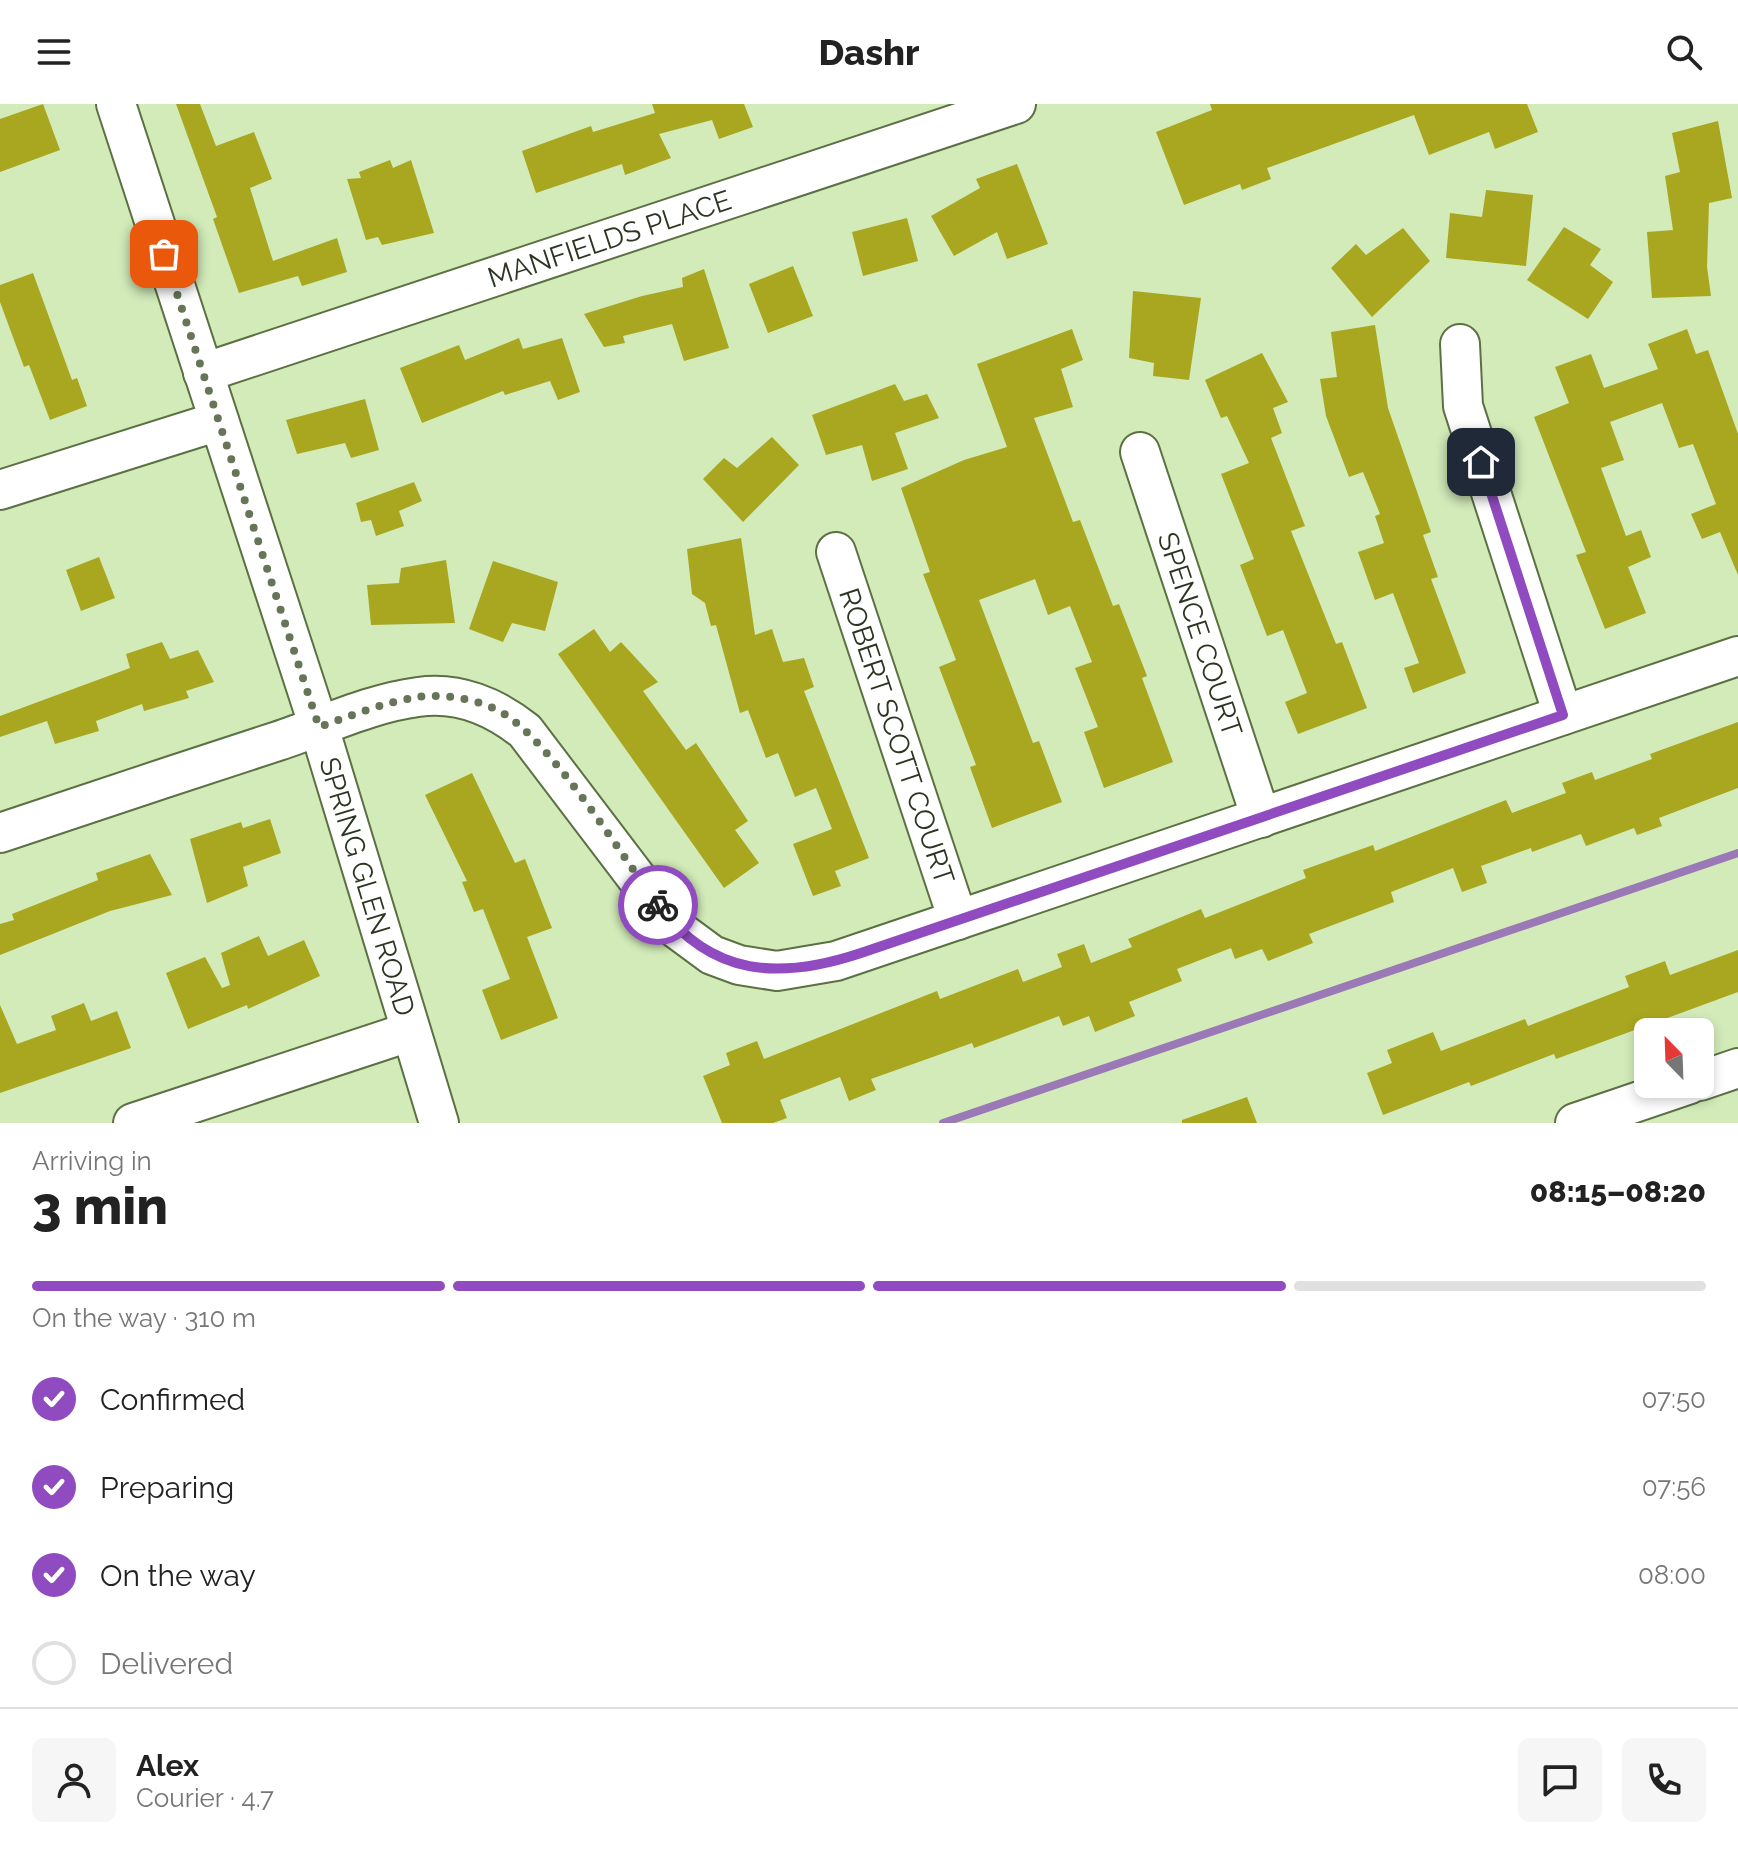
<!DOCTYPE html>
<html lang="en">
<head>
<meta charset="utf-8">
<style>
  body { margin:0; font-family:Raleway,sans-serif; background:#f6f6f6; color:#222; height:100vh; display:flex; flex-direction:column; font-size:30px; white-space:nowrap }
  * { box-sizing:border-box; margin:0 }
  p { font-size:26px; color:#767676 }
  .icon { flex:none; width:44px; height:44px; fill:none; stroke:currentColor; stroke-width:2; stroke-linecap:round; stroke-linejoin:round }
  .map { position:relative; height:1019px; overflow:hidden }
  .side { display:flex; flex-direction:column; background:#fff; flex:1 }
  .side>* { flex:none }
  .needle { width:52px; rotate:337deg }
  .controls { position:absolute; left:1634px; top:914px; display:grid; gap:16px }
  .controls a { display:grid; place-items:center; width:80px; height:80px; border-radius:12px; background:#fff; box-shadow:0 4px 12px #0003; font-size:40px }
  .pin { position:absolute; display:grid; place-items:center; width:68px; height:68px; color:#fff; margin:-34px; border-radius:16px; box-shadow:0 4px 12px #0006 }
  .courier { position:absolute; display:grid; place-items:center; width:80px; height:80px; margin:-40px; border:6px solid #8f4bbf; border-radius:50%; background:#fff; color:#222; box-shadow:0 2px 10px #0007 }
  .head em { font-style:normal; font-weight:800 }
  .head div { display:flex; flex-direction:column-reverse }
  .head { display:flex; align-items:center; justify-content:space-between; height:136px; padding:0 32px }
  h1 { font-size:52px; font-weight:800; line-height:60px }
  .bar { display:grid; grid-template-columns:repeat(4,1fr); gap:12px 8px; align-content:center; height:96px; padding:0 32px }
  .bar i { height:10px; border-radius:6px; background:#e0e0e0 }
  .bar .active { background:#8f4bbf }
  .bar p { grid-column:span 4 }
  .line { display:flex; align-items:center; gap:20px; padding:0 32px; border-top:2px solid #e0e0e0 }
  .line div { flex:1 }
  .round { display:grid; place-items:center; flex:none; width:84px; height:84px; border-radius:12px; background:#f6f6f6 }
  ol { padding:0 32px; list-style:none }
  li { display:flex; align-items:center; gap:24px; height:88px }
  li p { margin-inline-start:auto }
  li .icon { padding:8px; border-radius:50%; background:#8f4bbf; color:#fff; stroke-width:4 }
  li:last-child { color:#767676 }
  li i { width:44px; height:44px; border:4px solid #e0e0e0; border-radius:50% }
  header { display:flex; justify-content:space-between; align-items:center; height:104px; padding:0 32px; background:#fff; font-size:36px; font-weight:800 }
  .map>svg:first-child { display:block }
</style>
</head>
<body>
<header><svg class="icon" aria-label="menu" viewBox="0 0 24 24"><path d="M4 6h16M4 12h16M4 18h16"/></svg>Dashr<svg class="icon" aria-label="search" viewBox="0 0 24 24"><circle cx="10" cy="10" r="6"/><path d="M15 15l6 6"/></svg></header>
<div class="map">
<svg width="1738" height="1019" viewBox="0 0 1738 1019">
  <rect width="100%" height="100%" fill="#d2ebb9"/>
  <g fill="none" stroke-linecap="round" stroke-linejoin="round">
    <path stroke="#9b78b6" stroke-width="8" d="M 943,1019 L 1738,749"/>
  </g>
  <g fill="#a9a720">
    <path d="M 43,0 L 60,46 L 0,68 L 0,15 Z"/>
    <path d="M 176,0 L 200,0 L 216,42 L 254,28 L 272,75 L 250,84 L 273,157 L 337,134 L 347,168 L 302,182 L 298,172 L 239,189 L 213,115 L 217,113 Z"/>
    <path d="M 652,0 L 744,0 L 753,23 L 719,35 L 712,16 L 659,30 L 671,54 L 625,71 L 622,60 L 536,89 L 522,47 L 591,22 L 593,28 L 655,9 Z"/>
    <path d="M 1210,0 L 1527,0 L 1538,28 L 1495,45 L 1489,28 L 1429,51 L 1414,11 L 1267,64 L 1271,75 L 1242,86 L 1240,80 L 1184,101 L 1156,28 L 1212,6 Z"/>
    <path d="M 1718,17 L 1732,94 L 1709,99 L 1707,163 L 1711,192 L 1652,194 L 1647,128 L 1673,126 L 1665,72 L 1680,68 L 1672,29 Z"/>
    <path d="M 390,56 L 393,64 L 411,56 L 434,129 L 382,141 L 378,133 L 366,136 L 347,75 L 361,74 L 359,68 Z"/>
    <path d="M 1017,60 L 1048,140 L 1007,155 L 997,128 L 954,152 L 931,112 L 980,84 L 976,75 Z"/>
    <path d="M 1486,86 L 1533,91 L 1526,162 L 1446,154 L 1450,109 L 1482,113 Z"/>
    <path d="M 907,114 L 918,157 L 863,172 L 852,128 Z"/>
    <path d="M 1564,123 L 1601,145 L 1590,161 L 1613,178 L 1588,215 L 1527,176 Z"/>
    <path d="M 1403,124 L 1430,157 L 1372,213 L 1331,164 L 1356,140 L 1366,151 Z"/>
    <path d="M 793,162 L 813,212 L 768,229 L 749,180 Z"/>
    <path d="M 704,165 L 729,244 L 684,257 L 672,220 L 623,232 L 625,239 L 604,243 L 584,210 L 642,192 L 683,183 L 682,174 Z"/>
    <path d="M 33,169 L 72,276 L 77,274 L 87,302 L 50,316 L 29,261 L 24,263 L 0,198 L 0,181 Z"/>
    <path d="M 1133,187 L 1201,194 L 1189,276 L 1153,272 L 1154,259 L 1129,254 Z"/>
    <path d="M 1375,221 L 1388,304 L 1431,428 L 1423,431 L 1438,473 L 1431,475 L 1466,569 L 1413,589 L 1404,564 L 1419,559 L 1393,489 L 1375,496 L 1358,448 L 1384,439 L 1375,412 L 1380,410 L 1363,368 L 1349,373 L 1326,312 L 1320,275 L 1337,273 L 1331,228 Z"/>
    <path d="M 1072,225 L 1083,256 L 1061,265 L 1073,303 L 1034,314 L 1073,418 L 1080,416 L 1113,502 L 1119,500 L 1147,572 L 1142,574 L 1173,658 L 1104,684 L 1084,628 L 1098,623 L 1075,564 L 1092,558 L 1070,502 L 1048,511 L 1035,475 L 979,496 L 1033,639 L 1039,637 L 1062,698 L 992,724 L 970,663 L 976,661 L 939,563 L 956,556 L 923,470 L 930,468 L 901,384 L 964,356 L 1007,343 L 977,260 Z"/>
    <path d="M 1687,225 L 1696,250 L 1708,246 L 1738,330 L 1738,471 L 1720,428 L 1702,435 L 1691,410 L 1716,400 L 1693,340 L 1679,344 L 1662,299 L 1610,318 L 1624,356 L 1601,364 L 1626,432 L 1641,426 L 1651,453 L 1628,463 L 1646,509 L 1605,525 L 1576,451 L 1586,448 L 1534,313 L 1569,299 L 1555,263 L 1591,250 L 1604,284 L 1658,265 L 1648,240 Z"/>
    <path d="M 519,234 L 523,245 L 562,234 L 580,288 L 558,296 L 550,277 L 505,291 L 503,287 L 422,319 L 400,264 L 459,241 L 465,256 Z"/>
    <path d="M 1262,249 L 1288,298 L 1273,304 L 1282,329 L 1271,334 L 1305,422 L 1291,427 L 1336,540 L 1342,538 L 1367,604 L 1298,630 L 1285,598 L 1307,589 L 1283,526 L 1267,532 L 1240,461 L 1254,455 L 1221,370 L 1249,359 L 1227,312 L 1221,314 L 1205,276 Z"/>
    <path d="M 895,280 L 904,297 L 927,290 L 939,314 L 895,329 L 908,365 L 872,377 L 862,341 L 826,351 L 812,311 Z"/>
    <path d="M 365,295 L 379,346 L 351,354 L 345,339 L 297,350 L 286,316 Z"/>
    <path d="M 772,333 L 799,361 L 743,418 L 703,375 L 724,354 L 737,364 Z"/>
    <path d="M 414,378 L 422,397 L 399,407 L 404,422 L 376,432 L 371,416 L 361,418 L 356,399 Z"/>
    <path d="M 741,434 L 755,531 L 772,525 L 783,558 L 804,554 L 814,583 L 804,587 L 869,754 L 835,767 L 841,782 L 813,792 L 793,740 L 832,725 L 816,684 L 795,693 L 778,649 L 766,654 L 748,606 L 740,609 L 716,521 L 711,522 L 705,499 L 692,490 L 687,445 Z"/>
    <path d="M 99,453 L 115,494 L 81,507 L 66,466 Z"/>
    <path d="M 446,456 L 455,519 L 371,521 L 367,481 L 399,479 L 401,464 Z"/>
    <path d="M 493,457 L 558,478 L 545,527 L 512,519 L 503,538 L 469,525 Z"/>
    <path d="M 594,525 L 610,548 L 621,538 L 658,578 L 643,587 L 686,646 L 696,639 L 748,717 L 735,726 L 759,759 L 724,784 L 558,550 Z"/>
    <path d="M 162,538 L 170,555 L 198,546 L 214,578 L 186,587 L 189,594 L 144,607 L 142,600 L 96,617 L 99,627 L 55,640 L 47,617 L 0,633 L 0,612 L 130,564 L 126,550 Z"/>
    <path d="M 1738,618 L 1738,684 L 1659,714 L 1662,722 L 1637,731 L 1634,724 L 1586,742 L 1581,730 L 1532,748 L 1531,744 L 1481,762 L 1487,779 L 1462,788 L 1453,764 L 1391,788 L 1394,798 L 1309,830 L 1313,839 L 1268,857 L 1262,845 L 1235,855 L 1231,844 L 1177,865 L 1182,877 L 1129,898 L 1135,912 L 1095,928 L 1089,912 L 1063,922 L 1059,912 L 974,944 L 972,939 L 871,975 L 876,986 L 849,997 L 840,973 L 780,996 L 787,1014 L 773,1019 L 722,1019 L 703,972 L 730,961 L 726,949 L 757,937 L 764,955 L 937,887 L 940,895 L 1018,865 L 1023,878 L 1062,863 L 1057,850 L 1084,840 L 1091,859 L 1132,843 L 1128,835 L 1201,805 L 1205,814 L 1306,774 L 1303,766 L 1373,741 L 1375,747 L 1506,696 L 1512,709 L 1566,689 L 1562,679 L 1592,668 L 1595,676 L 1652,655 L 1650,650 Z"/>
    <path d="M 472,669 L 515,759 L 525,755 L 552,824 L 527,833 L 558,914 L 501,936 L 482,886 L 510,875 L 483,805 L 474,808 L 462,778 L 467,777 L 425,691 Z"/>
    <path d="M 270,715 L 281,749 L 243,763 L 248,782 L 207,799 L 190,735 L 241,718 L 243,724 Z"/>
    <path d="M 150,750 L 172,791 L 110,807 L 0,851 L 0,820 L 14,816 L 12,810 L 98,776 L 96,769 Z"/>
    <path d="M 259,832 L 268,852 L 304,836 L 320,872 L 248,905 L 247,901 L 188,925 L 166,869 L 205,853 L 222,884 L 230,881 L 221,849 Z"/>
    <path d="M 1738,846 L 1738,888 L 1556,955 L 1554,950 L 1471,982 L 1469,978 L 1383,1011 L 1367,969 L 1392,959 L 1387,946 L 1433,928 L 1441,947 L 1525,915 L 1528,922 L 1629,883 L 1625,872 L 1665,857 L 1670,871 Z"/>
    <path d="M 84,899 L 91,917 L 117,907 L 131,944 L 0,989 L 0,901 L 17,940 L 56,926 L 51,912 Z"/>
    <path d="M 1247,993 L 1257,1019 L 1182,1019 L 1182,1016 Z"/>
  </g>
  <g fill="none" stroke-linecap="round" stroke-linejoin="round">
    <defs>
      <g id="minor">
        <path id="s1" d="M 116,0 L 319,623 L 439,1019"/>
        <path d="M 1460,240 L 1463,302 L 1563,611"/>
        <path id="s2" d="M 203,269 L 1016,0"/>
        <path id="s3" d="M 1140,348 L 1261,714"/>
        <path d="M 0,386 L 219,317"/>
        <path id="s4" d="M 836,448 L 958,816"/>
        <path d="M 0,729 C 93,698 185,667 278,637 C 323,622 371,599 418,593 C 458,587 495,603 525,627 L 674,823 L 712,851 L 739,861 L 777,867 L 836,857 L 1738,552"/>
        <path d="M 1700,977 L 1738,964"/>
        <path d="M 133,1019 L 409,928"/>
        <path d="M 1575,1019 L 1690,980"/>
      </g>
    </defs>
    <use href="#minor" stroke="#5b7043" stroke-width="42"/>
    <use href="#minor" stroke="#fff" stroke-width="38"/>
  </g>
  <g fill="none" stroke-linecap="round" stroke-linejoin="round">
    <path stroke="#667557" stroke-width="8" stroke-dasharray="0 14.4" d="M 164,150 L 319,623 C 350,612 385,598 418,593 C 446,589 483,596 506,611 C 555,644 621,750 658,801"/>
    <path stroke="#8f4bbf" stroke-width="10" d="M 658,801 C 712,873 780,876 861,849 L 1563,611 L 1481,358"/>
  </g>
  <g text-anchor="middle" dominant-baseline="central" stroke-width="8" stroke-linejoin="round" paint-order="stroke">
    <g font-size="28" fill="#2c3522" stroke="#fff">
      <text stroke="none"><textPath href="#s2" startOffset="428">MANFIELDS PLACE</textPath></text>
      <text stroke="none"><textPath href="#s3" startOffset="192">SPENCE COURT</textPath></text>
      <text stroke="none"><textPath href="#s4" startOffset="194">ROBERT SCOTT COURT</textPath></text>
      <text stroke="none"><textPath href="#s1" startOffset="822">SPRING GLEN ROAD</textPath></text>
    </g>
  </g>
</svg>
<div class="controls">
<a><svg class="needle" viewBox="-14 -14 28 28"><path d="M0-13l5 13h-10z" fill="#e53935"/><path d="M0 13l5-13h-10z" fill="#767676"/></svg></a>
</div>
<div class="pin" style="left:164px;top:150px;background:#ea580c"><svg class="icon" aria-label="bag" viewBox="0 0 24 24"><path d="M5 8h14l-1 12H6zM9 8a3 3 0 0 1 6 0"/></svg></div>
<div class="pin" style="left:1481px;top:358px;background:#1f2937"><svg class="icon" aria-label="home" viewBox="0 0 24 24"><path d="M3 11l9-7 9 7M6 9v11h12V9"/></svg></div>
<div class="courier" style="left:658px;top:801px"><svg class="icon" aria-label="bike" viewBox="0 0 24 24"><circle cx="6" cy="16" r="4"/><circle cx="18" cy="16" r="4"/><path d="M6 16l4-8h5l3 8M10 8l3 8H6M13 5h3"/></svg></div>
</div>
<section class="side">
<div class="head"><div><h1>3 min</h1><p>Arriving in</p></div><em>08:15–08:20</em></div>
<div class="bar"><i class="active"></i><i class="active"></i><i class="active"></i><i></i><p>On the way · 310 m</p></div>
<ol>
<li><svg class="icon" aria-label="check" viewBox="0 0 24 24"><path d="M5 12l5 5 9-10"/></svg>Confirmed<p>07:50</p></li>
<li><svg class="icon" aria-label="check" viewBox="0 0 24 24"><path d="M5 12l5 5 9-10"/></svg>Preparing<p>07:56</p></li>
<li><svg class="icon" aria-label="check" viewBox="0 0 24 24"><path d="M5 12l5 5 9-10"/></svg>On the way<p>08:00</p></li>
<li><i></i>Delivered</li>
</ol>
<div class="line" style="height:144px"><a class="round"><svg class="icon" aria-label="person" viewBox="0 0 24 24"><circle cx="12" cy="8" r="4"/><path d="M4 21q1-7 8-7t8 7"/></svg></a><div><b>Alex</b><p>Courier · 4.7</p></div><a class="round"><svg class="icon" aria-label="chat" viewBox="0 0 24 24"><path d="M4 5h16v11H9l-5 4z"/></svg></a><a class="round"><svg class="icon" aria-label="phone" viewBox="0 0 24 24"><path d="M5 4h4l2 5-3 2q2 4 5 5l2-3 5 2v4C11 20 4 13 5 4z"/></svg></a></div>
</section>
</body>
</html>
